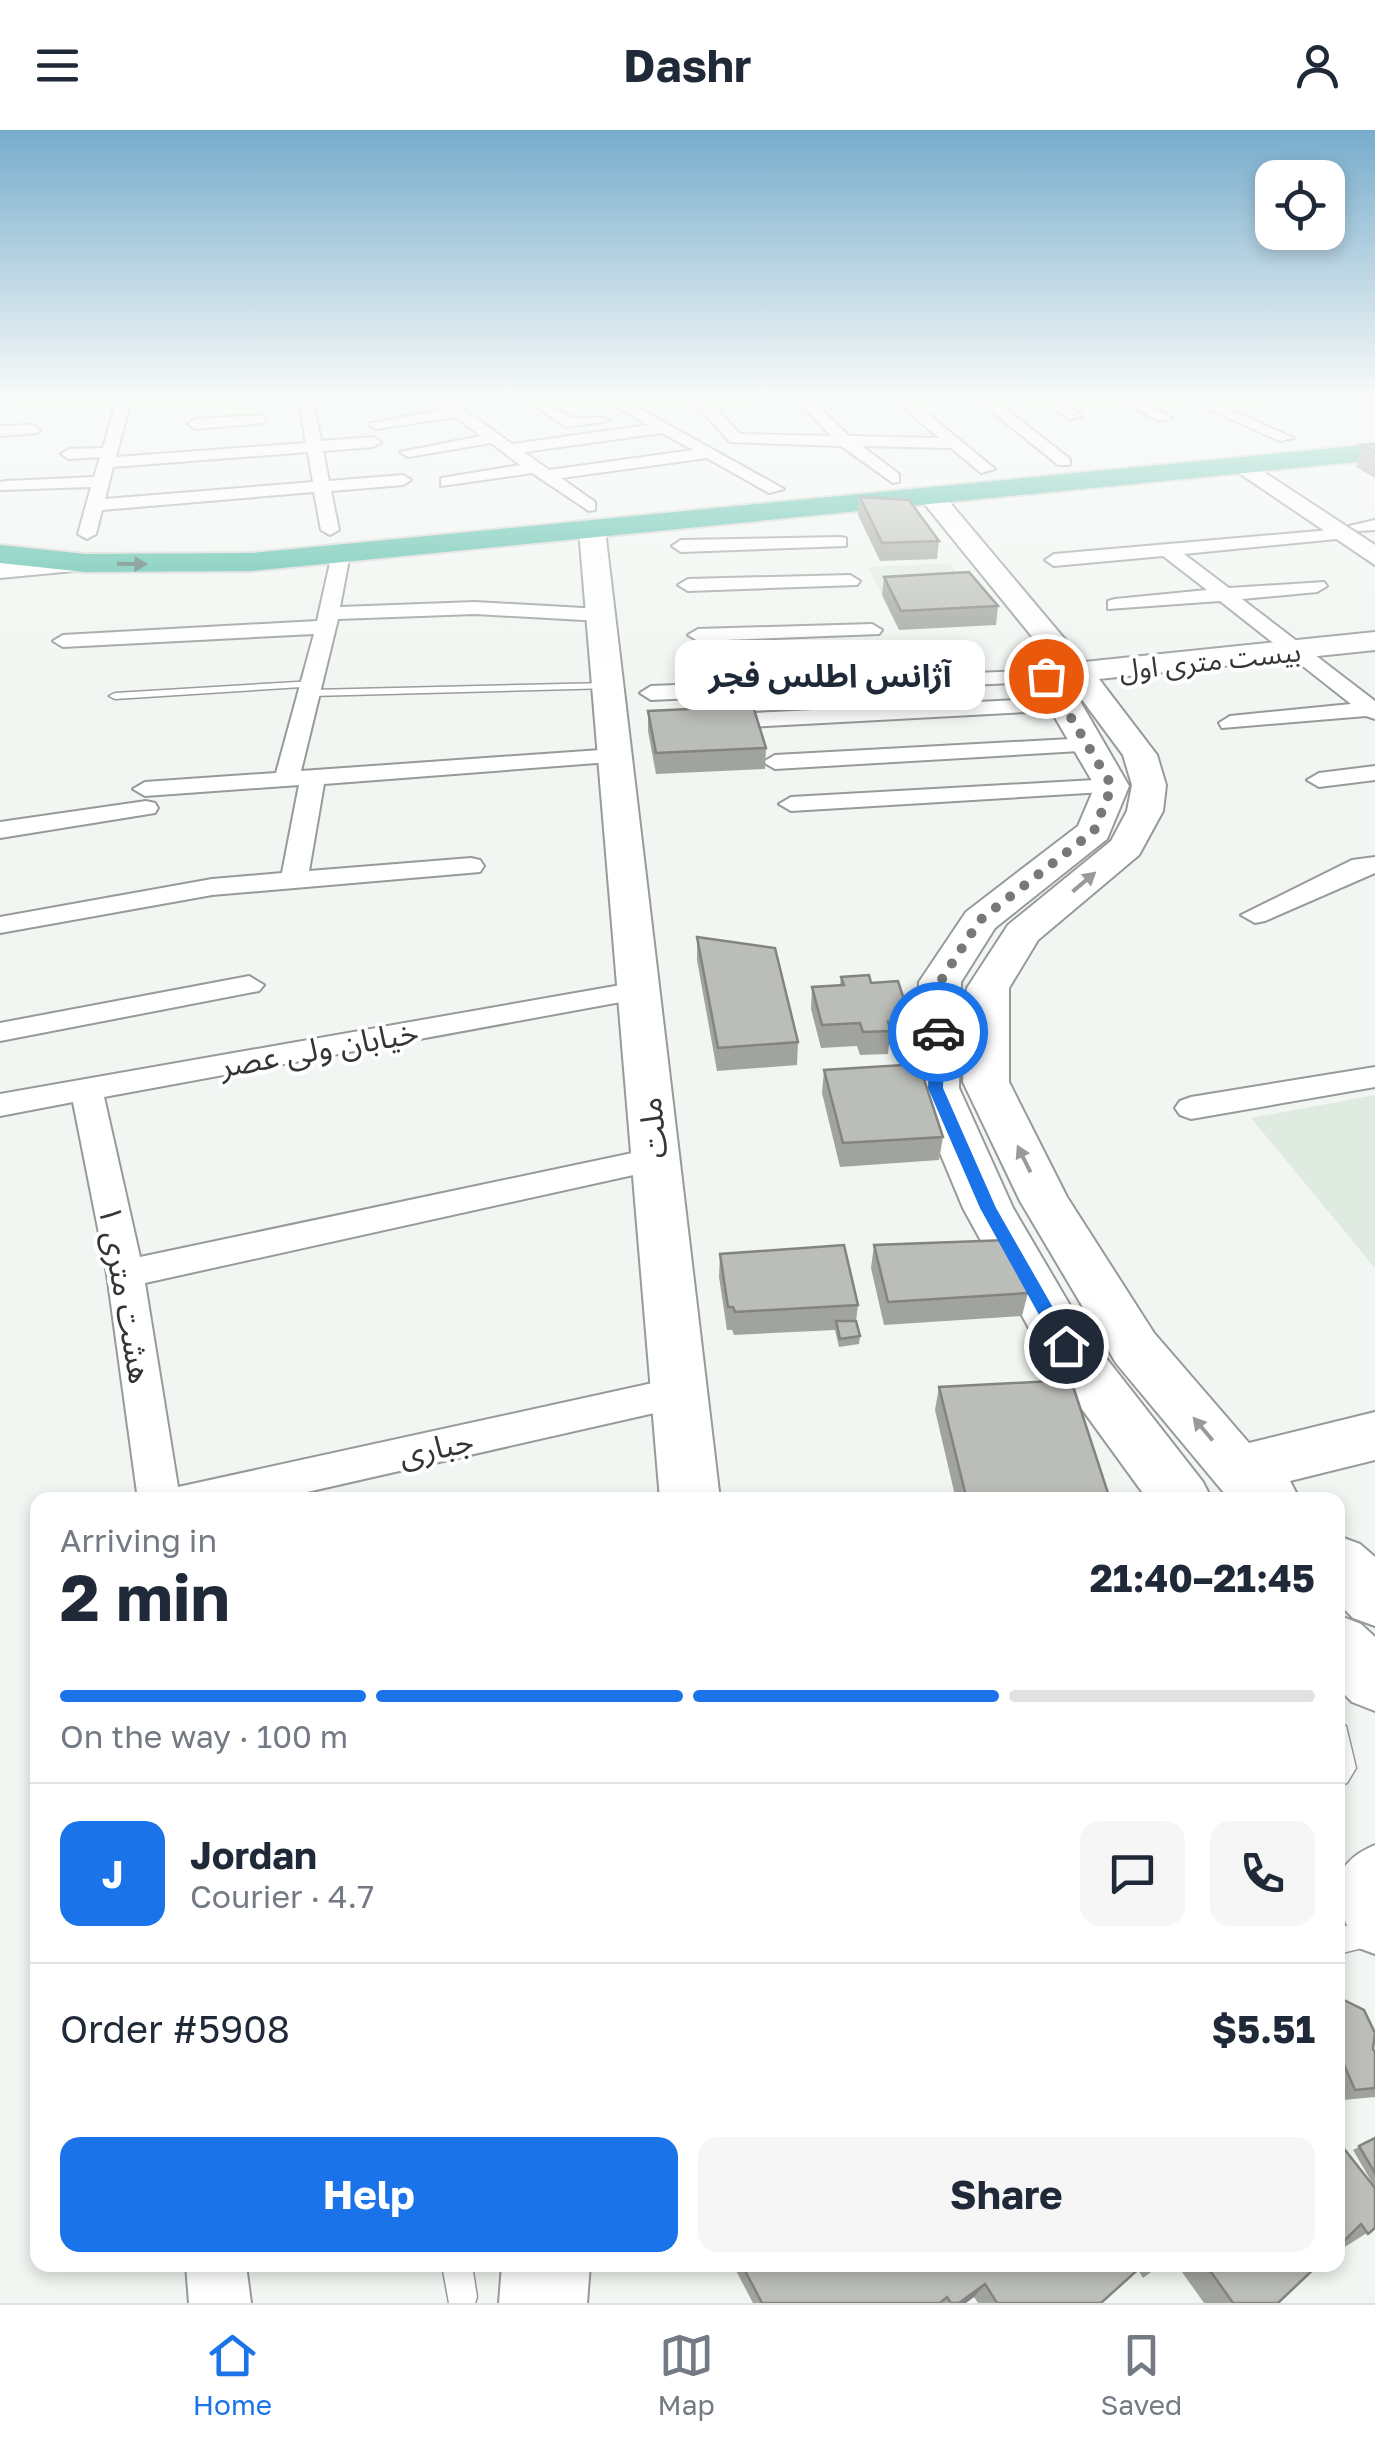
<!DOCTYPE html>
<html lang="en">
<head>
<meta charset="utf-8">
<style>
  body { margin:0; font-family:"Golos Text","Noto Sans Arabic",sans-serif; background:#f6f6f7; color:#1f2937; height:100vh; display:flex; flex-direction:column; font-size:38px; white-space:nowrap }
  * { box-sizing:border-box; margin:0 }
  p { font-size:32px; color:#747a83 }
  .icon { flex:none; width:55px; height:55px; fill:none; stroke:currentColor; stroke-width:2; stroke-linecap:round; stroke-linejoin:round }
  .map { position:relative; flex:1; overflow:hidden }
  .details { position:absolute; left:30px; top:1362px; width:1315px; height:780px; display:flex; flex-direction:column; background:#fff; border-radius:20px; box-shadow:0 5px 15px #0003 }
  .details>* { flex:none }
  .controls { position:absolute; left:1255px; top:30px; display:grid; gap:20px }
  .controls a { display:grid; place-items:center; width:90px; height:90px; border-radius:20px; background:#fff; box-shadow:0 5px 15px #0003; font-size:50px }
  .pin { position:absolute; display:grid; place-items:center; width:85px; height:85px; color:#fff; margin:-42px; border:5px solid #fff; border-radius:50%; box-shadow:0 2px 10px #0007 }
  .courier { position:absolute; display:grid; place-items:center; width:100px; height:100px; margin:-50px; border:8px solid #1a73e8; border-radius:50%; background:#fff; color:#222; box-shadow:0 2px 12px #0007 }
  .bubble { position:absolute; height:70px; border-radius:20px; background:#fff; box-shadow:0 5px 15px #0003; font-size:32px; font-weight:700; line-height:70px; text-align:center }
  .head em { font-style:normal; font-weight:700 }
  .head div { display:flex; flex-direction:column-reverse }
  .head { display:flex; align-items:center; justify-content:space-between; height:170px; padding:0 30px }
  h1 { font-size:65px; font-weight:700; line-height:75px }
  .bar { display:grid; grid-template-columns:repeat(4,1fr); gap:15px 10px; align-content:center; height:120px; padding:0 30px }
  .bar i { height:12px; border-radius:8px; background:#e0e1e3 }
  .bar .current { background:#1a73e8 }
  .bar p { grid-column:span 4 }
  .line { display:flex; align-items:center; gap:25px; padding:0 30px; border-top:2px solid #e0e1e3 }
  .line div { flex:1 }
  .round { display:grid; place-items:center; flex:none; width:105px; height:105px; border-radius:20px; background:#f6f6f7 }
  .primary-button { display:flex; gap:20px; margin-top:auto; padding:20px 30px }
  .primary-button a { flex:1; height:115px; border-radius:20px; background:#1a73e8; color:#fff; font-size:40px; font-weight:700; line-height:115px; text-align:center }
  .primary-button a+a { background:#f6f6f7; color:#1f2937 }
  header { display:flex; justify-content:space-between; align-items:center; height:130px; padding:0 30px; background:#fff; font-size:45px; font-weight:700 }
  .tabs { display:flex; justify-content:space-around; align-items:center; height:140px; border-top:2px solid #e0e1e3; background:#fff; font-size:28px; color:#747a83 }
  .tabs a { display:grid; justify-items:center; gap:5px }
  .tabs .current { color:#1a73e8 }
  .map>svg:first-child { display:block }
</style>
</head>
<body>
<header><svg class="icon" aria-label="menu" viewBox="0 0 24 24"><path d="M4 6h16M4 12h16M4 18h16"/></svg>Dashr<svg class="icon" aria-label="person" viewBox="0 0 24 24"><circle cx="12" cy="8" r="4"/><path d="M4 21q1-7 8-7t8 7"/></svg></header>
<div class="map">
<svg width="1375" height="2173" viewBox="0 0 1375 2173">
  <rect width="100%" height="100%" fill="#f1f6f2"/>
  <g fill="#dfeae1">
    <path d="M 950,433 L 967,460 L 882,465 L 868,437 Z"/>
    <path d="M 1375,965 L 1375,1138 L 1251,988 Z"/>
  </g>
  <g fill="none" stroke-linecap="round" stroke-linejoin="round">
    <defs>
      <g id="lane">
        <path d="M 1340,265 L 1351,265 L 1375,273 L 1375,278 Z"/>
        <path d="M 314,551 L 318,552 L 318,556 L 115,569 L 109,566 L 115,563 Z"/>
        <path d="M 608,553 L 612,554 L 612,558 L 312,566 L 306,563 L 312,560 Z"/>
        <path d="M 1338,1592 L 1346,1596 L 1356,1638 L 1347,1653 L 1338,1656 Z"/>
        <path d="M 1375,1789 L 1375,1815 L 1338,1824 L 1338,1798 Z"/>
        <path d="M 442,2135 L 472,2135 L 477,2167 L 475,2173 L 449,2173 Z"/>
      </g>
      <g id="street">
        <path d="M 118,265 L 132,265 L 116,327 L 306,313 L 298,265 L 312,265 L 321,311 L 373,307 L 381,312 L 373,317 L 323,321 L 329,351 L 403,345 L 411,350 L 403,355 L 331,361 L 339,400 L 330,405 L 321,400 L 314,362 L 102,380 L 96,404 L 87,409 L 78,404 L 91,357 L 0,360 L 0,352 L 6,351 L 94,347 L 100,327 L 69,329 L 61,324 L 69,319 L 103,318 ZM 308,322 L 313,352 L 105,369 L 113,337 Z"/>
        <path d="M 427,265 L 444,265 L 512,314 L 648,295 L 597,265 L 615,265 L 784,359 L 769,363 L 707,328 L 561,348 L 595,372 L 595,380 L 589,381 L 532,343 L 441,356 L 441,348 L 520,335 L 491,313 L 408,327 L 400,322 L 481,306 L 455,287 L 376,299 L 368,294 L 444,279 ZM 662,303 L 693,320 L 549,340 L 524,322 Z"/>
        <path d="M 519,265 C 542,265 550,279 571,287 C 584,292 598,283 610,291 L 566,297 Z"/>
        <path d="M 688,265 L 703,265 L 740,304 L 831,306 L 792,265 L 807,265 L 849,306 L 939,308 L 889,265 L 905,265 L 995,339 L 981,343 L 951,318 L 862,316 L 899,344 L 899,352 L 893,353 L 841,316 L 730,312 Z"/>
        <path d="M 972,265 L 988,265 L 1070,329 L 1070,335 L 1058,335 Z"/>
        <path d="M 1035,265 L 1052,265 L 1082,286 L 1069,289 Z"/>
        <path d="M 1111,265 L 1130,265 L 1172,288 L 1159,291 Z"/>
        <path d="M 1177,265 L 1197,265 L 1294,308 L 1280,311 Z"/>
        <path d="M 1254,265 L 1273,265 L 1277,269 L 1270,273 Z"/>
        <path d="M 265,285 L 265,291 L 260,293 L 196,299 L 188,294 L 196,289 Z"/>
        <path d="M 32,295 L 40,300 L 37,303 L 0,306 L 0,296 Z"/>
        <path d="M 1375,390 L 1375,400 L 1358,401 L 1349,396 Z"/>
        <path d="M 1341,399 L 1347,400 L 1347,408 L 1184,424 L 1229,458 L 1324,452 L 1327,456 L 1317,462 L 1242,469 L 1375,571 L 1375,589 L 1366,586 L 1222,598 L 1219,593 L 1230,586 L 1351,574 L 1220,471 L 1108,479 L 1108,471 L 1115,469 L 1207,460 L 1163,426 L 1054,436 L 1045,430 L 1054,424 Z"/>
        <path d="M 840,407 L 846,408 L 846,416 L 681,422 L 672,416 L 681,410 Z"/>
        <path d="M 341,418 L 350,424 L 340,477 L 475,472 L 601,479 L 611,485 L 601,491 L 475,484 L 338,489 L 301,641 L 615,619 L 623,621 L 623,631 L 324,654 L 309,741 L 471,728 L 480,730 L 484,736 L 480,742 L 212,765 L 0,803 L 0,787 L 212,749 L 282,743 L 299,655 L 145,666 L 133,659 L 145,652 L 276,643 L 314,504 L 63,517 L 53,511 L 63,505 L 317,491 L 332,424 Z"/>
        <path d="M 850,445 L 860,451 L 857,455 L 688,461 L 678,455 L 688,449 Z"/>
        <path d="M 872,494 L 882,500 L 879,504 L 698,511 L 688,505 L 698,499 Z"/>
        <path d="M 1046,540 L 1057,546 L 1054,551 L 651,570 L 640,563 L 651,556 Z"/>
        <path d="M 1018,570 L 1026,572 L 1026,582 L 712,599 L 701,592 L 712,585 Z"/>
        <path d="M 1089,608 L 1097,610 L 1097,620 L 775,639 L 763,632 L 775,625 Z"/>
        <path d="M 1375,636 L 1375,650 L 1319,657 L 1307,650 L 1319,643 Z"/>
        <path d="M 1112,649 L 1124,656 L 1121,661 L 791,681 L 779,674 L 791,667 Z"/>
        <path d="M 146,671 L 155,673 L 158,678 L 155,683 L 0,708 L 0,692 Z"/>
        <path d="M 1375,727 L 1375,743 L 1265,791 L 1255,793 L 1241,785 L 1352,730 Z"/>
        <path d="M 249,846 L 264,855 L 259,861 L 0,911 L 0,893 Z"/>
        <path d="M 638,852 L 648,855 L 653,861 L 648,867 L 104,967 L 140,1127 L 656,1018 L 668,1021 L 673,1029 L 668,1037 L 656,1040 L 145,1153 L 178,1357 L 680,1247 L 694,1252 L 700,1263 L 694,1274 L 272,1370 L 138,1370 L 107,1144 L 73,972 L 0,986 L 0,964 Z"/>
        <path d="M 1375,937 L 1375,957 L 1191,989 L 1180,985 L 1175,978 L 1180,971 L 1191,967 Z"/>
        <path d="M 1375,1715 L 1375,1824 L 1356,1817 C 1338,1774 1320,1738 1375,1715 Z"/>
        <path d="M 186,2135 L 246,2135 L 251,2173 L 189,2173 Z"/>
      </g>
      <g id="secondary">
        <path d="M 0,265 L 110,265 L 100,271 L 0,274 Z"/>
        <path d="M 1244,329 L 1375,415 L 1375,435 L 1236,341 L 1232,336 Z"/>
        <path d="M 932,360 L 941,362 L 1084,532 L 1375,502 L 1375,520 L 1099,549 L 1157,625 L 1166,655 L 1163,681 L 1139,725 L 1038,810 L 1009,858 L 1009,952 L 1067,1067 L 1154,1203 L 1249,1313 L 1375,1282 L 1375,1330 L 1290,1351 L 1300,1370 L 1230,1370 L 1116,1233 L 1020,1071 L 963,952 L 967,858 L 1008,795 L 1111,711 L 1127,681 L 1132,655 L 1123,625 L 1069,552 L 1129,656 L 1107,709 L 995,798 L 961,852 L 959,958 L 1013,1078 L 1085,1201 L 1203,1352 L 1212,1370 L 1148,1370 L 1047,1231 L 963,1078 L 913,958 L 919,852 L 966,782 L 1078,696 L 1095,656 L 1033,550 L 1040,538 L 1055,535 L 923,372 L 920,367 Z"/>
        <path d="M 592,392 L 605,400 L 720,1370 L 660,1370 L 579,400 Z"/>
        <path d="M 85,425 L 98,433 L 95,439 L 0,448 L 0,432 Z"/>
        <path d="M 1338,1406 L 1360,1414 L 1375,1427 L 1375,1496 L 1353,1488 L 1338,1473 Z"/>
        <path d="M 1338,1485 L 1361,1494 L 1375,1507 L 1375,1581 L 1352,1572 L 1338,1558 Z"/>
        <path d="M 502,2135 L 590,2135 L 587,2173 L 499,2173 Z"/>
      </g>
      <path id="highway" d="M 1375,314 L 1375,330 L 252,441 L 85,442 L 0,433 L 0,415 L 85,424 L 252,423 Z"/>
    </defs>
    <use href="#lane" stroke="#969b97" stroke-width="3"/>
    <use href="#street" stroke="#969b97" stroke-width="4"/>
    <use href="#secondary" stroke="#969b97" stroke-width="4"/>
    <use href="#highway" stroke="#d2d3d2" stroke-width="4"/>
    <use href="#lane" fill="#fff" fill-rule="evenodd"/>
    <use href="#street" fill="#fff" fill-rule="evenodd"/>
    <use href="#secondary" fill="#fff" fill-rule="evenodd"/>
    <use href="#highway" fill="#44b79f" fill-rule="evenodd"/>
  </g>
  <g fill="#a1a39e">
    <path d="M 1375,314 L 1375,348 L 1356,337 L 1362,315 Z"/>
    <path d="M 860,367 L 939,411 L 937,429 L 880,431 L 858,385 Z"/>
    <path d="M 884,447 L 998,476 L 996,495 L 899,500 L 882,465 Z"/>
    <path d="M 648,581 L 766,618 L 765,639 L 656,644 L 648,601 Z"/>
    <path d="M 697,807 L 798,912 L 797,935 L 717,941 L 697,830 Z"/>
    <path d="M 841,847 L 871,853 L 911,891 L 908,914 L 889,915 L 888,924 L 860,925 L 857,916 L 821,918 L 811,879 L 812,857 L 840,855 Z"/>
    <path d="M 824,940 L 943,1007 L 939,1030 L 840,1037 L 822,963 Z"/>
    <path d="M 874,1115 L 1028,1163 L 1022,1186 L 884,1195 L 871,1138 Z"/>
    <path d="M 720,1124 L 858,1175 L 856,1191 L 860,1206 L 859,1214 L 839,1217 L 835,1200 L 734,1205 L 732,1200 L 727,1200 L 719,1147 Z"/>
    <path d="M 939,1257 L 1108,1363 L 1105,1370 L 956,1370 L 935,1280 Z"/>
    <path d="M 1338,1871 L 1375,1922 L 1375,1967 L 1343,1970 L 1338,1956 Z"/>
    <path d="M 1375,2008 L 1375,2098 L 1343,2118 L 1340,2114 L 1374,2056 L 1353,2020 Z"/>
    <path d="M 733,2135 L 1161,2135 L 1143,2148 L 1138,2140 L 1101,2173 L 978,2173 L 974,2167 L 966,2173 L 753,2173 Z"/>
    <path d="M 1177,2135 L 1318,2135 L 1278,2173 L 1204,2173 Z"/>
  </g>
  <path fill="#838481" d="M 985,2154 L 974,2167 L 966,2173 L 959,2173 Z"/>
  <g fill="#bbbdb8" stroke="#838481" stroke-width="2.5">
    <path d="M 1375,314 L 1375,322 L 1362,315 Z"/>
    <path d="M 860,367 L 909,370 L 939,411 L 882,413 Z"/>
    <path d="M 969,442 L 998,476 L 901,481 L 884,447 Z"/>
    <path d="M 753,576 L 766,618 L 656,623 L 648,581 Z"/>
    <path d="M 697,807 L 775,818 L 798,912 L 718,918 Z"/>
    <path d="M 869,845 L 871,853 L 898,851 L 911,891 L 888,892 L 891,901 L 863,902 L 860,893 L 822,895 L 812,857 L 844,855 L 841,847 Z"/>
    <path d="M 919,934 L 943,1007 L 843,1013 L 824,940 Z"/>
    <path d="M 1008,1110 L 1028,1163 L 888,1172 L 874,1115 Z"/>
    <path d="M 844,1115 L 858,1175 L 735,1182 L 733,1177 L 728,1177 L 720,1124 Z"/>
    <path d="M 836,1191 L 856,1191 L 860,1206 L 840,1209 Z"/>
    <path d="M 1071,1250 L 1108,1363 L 993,1370 L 967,1370 L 939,1257 Z"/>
    <path d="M 1344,1870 L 1364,1880 L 1375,1903 L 1373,1919 L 1375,1922 L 1375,1958 L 1355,1960 L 1338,1921 L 1338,1871 Z"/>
    <path d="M 1375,2008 L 1375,2043 L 1359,2016 Z"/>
    <path d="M 1338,2011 L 1375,2058 L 1375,2098 L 1368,2104 L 1361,2094 L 1338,2117 Z"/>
    <path d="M 742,2135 L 1143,2135 L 1101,2173 L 997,2173 L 985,2154 L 959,2173 L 951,2173 L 947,2167 L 940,2173 L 762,2173 Z"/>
    <path d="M 1206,2135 L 1318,2135 L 1278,2173 L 1233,2173 Z"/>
  </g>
  <defs><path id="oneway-solid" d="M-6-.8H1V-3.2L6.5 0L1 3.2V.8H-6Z" transform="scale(2.5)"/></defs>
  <use fill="#3a6359" href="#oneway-solid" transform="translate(132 434) rotate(1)"/>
  <g fill="#9a9a9a">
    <use href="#oneway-solid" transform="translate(1084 752) rotate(-40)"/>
    <use href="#oneway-solid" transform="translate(1024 1029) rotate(-116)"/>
    <use href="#oneway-solid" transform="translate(1203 1299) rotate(-130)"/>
  </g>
  <linearGradient id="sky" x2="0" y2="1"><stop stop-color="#77accc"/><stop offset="0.47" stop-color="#f9fbf9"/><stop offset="1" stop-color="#f9fbf9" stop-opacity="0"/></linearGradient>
  <rect width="1375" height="569" fill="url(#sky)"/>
  <path fill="#1a73e8" d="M 938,897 L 945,902 L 943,958 L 996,1078 L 1075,1216 L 1072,1221 L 1059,1221 L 980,1078 L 928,958 L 931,902 Z"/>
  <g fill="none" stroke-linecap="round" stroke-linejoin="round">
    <path stroke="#767976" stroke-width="10" stroke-dasharray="0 18" d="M 938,902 L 940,852 L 980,790 L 1094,701 L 1112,656 L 1046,546"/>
  </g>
  <g text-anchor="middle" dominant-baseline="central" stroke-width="8" stroke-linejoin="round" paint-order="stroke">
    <g font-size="28" fill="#343634" stroke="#fff">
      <text transform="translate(1210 530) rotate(-6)">بیست متری اول</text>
    </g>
    <g font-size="32" fill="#343634" stroke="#fff">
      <text transform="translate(319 918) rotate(-10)">خیابان ولی عصر</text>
      <text transform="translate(652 998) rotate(-96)">ملت</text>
      <text transform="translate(126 1164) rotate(80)">هشت متری ۱</text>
      <text transform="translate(436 1317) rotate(-12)">جباری</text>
    </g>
  </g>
</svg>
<div class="controls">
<a><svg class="icon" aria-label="locate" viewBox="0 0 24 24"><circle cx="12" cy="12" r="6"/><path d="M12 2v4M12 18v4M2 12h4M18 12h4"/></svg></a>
</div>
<div class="pin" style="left:1046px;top:546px;background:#ea580c"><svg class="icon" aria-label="bag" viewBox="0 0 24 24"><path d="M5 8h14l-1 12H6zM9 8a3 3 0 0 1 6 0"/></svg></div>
<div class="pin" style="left:1066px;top:1216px;background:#1f2937"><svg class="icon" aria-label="home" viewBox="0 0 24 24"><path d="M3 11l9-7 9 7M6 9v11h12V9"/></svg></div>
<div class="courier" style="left:938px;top:902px"><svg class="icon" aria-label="car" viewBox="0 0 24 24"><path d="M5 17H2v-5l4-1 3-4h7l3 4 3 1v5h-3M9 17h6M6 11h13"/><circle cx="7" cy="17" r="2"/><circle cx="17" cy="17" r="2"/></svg></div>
<div class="bubble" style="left:675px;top:510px;width:310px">آژانس اطلس فجر</div>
<section class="details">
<div class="head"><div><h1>2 min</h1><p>Arriving in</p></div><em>21:40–21:45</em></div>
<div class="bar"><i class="current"></i><i class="current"></i><i class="current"></i><i></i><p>On the way · 100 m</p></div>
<div class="line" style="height:180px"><b class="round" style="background:#1a73e8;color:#fff">J</b><div><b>Jordan</b><p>Courier · 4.7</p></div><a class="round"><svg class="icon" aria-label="chat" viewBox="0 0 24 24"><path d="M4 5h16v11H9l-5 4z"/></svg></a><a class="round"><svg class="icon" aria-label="phone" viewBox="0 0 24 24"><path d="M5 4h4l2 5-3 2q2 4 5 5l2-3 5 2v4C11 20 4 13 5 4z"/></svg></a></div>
<div class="line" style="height:130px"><div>Order #5908</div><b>$5.51</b></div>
<div class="primary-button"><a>Help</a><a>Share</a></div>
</section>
</div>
<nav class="tabs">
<a class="current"><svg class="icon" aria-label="home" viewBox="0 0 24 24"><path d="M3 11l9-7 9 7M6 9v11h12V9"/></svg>Home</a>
<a><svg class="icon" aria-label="map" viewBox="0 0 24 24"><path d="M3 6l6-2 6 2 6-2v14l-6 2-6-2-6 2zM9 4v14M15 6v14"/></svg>Map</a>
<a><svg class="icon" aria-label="saved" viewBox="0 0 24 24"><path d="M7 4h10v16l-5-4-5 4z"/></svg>Saved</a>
</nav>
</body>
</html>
